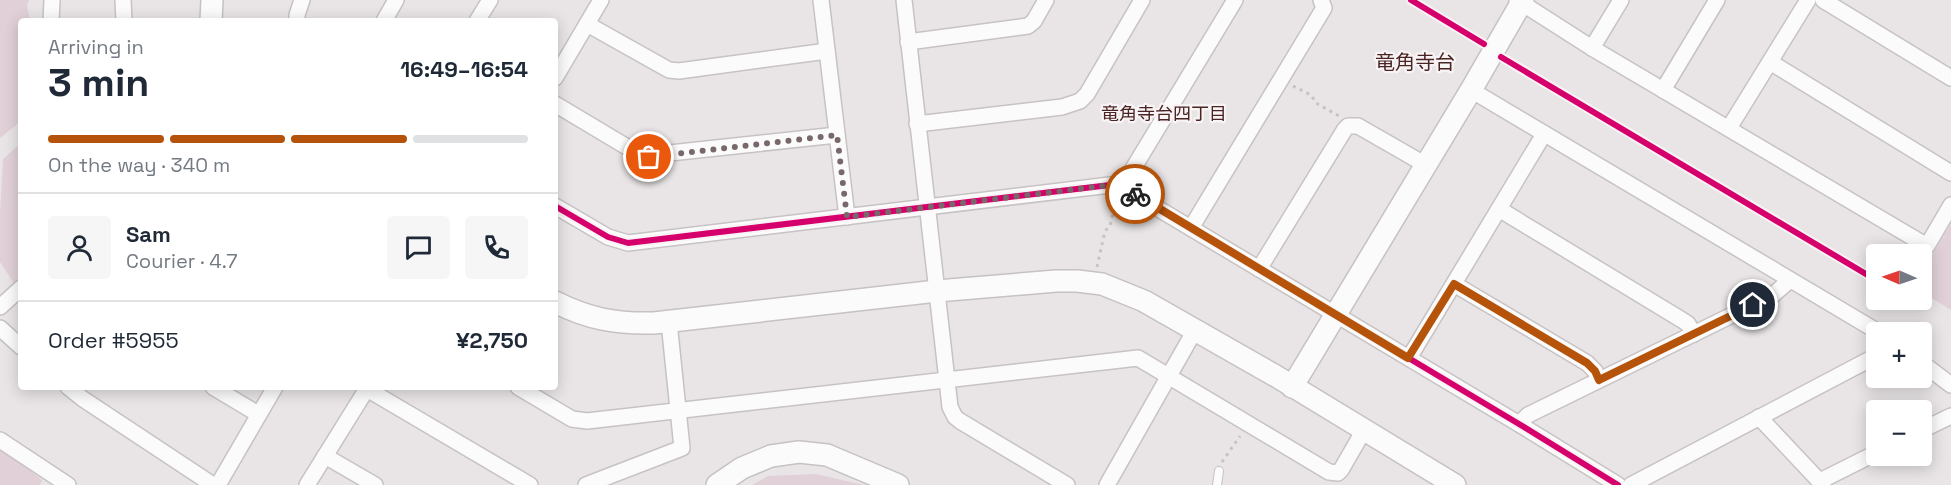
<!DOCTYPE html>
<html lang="en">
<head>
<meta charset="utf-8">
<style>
  body { margin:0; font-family:"Space Grotesk","Noto Sans JP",sans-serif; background:#f6f6f7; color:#1f2937; height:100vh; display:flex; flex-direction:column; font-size:22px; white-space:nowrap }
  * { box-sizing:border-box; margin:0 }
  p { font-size:20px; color:#747a83 }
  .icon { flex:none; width:33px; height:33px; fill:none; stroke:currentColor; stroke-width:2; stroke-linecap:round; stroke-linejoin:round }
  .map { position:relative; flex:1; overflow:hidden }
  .drawer { position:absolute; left:18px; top:18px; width:540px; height:372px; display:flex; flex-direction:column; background:#fff; border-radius:6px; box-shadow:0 3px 15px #0003 }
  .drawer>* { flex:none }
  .needle { width:39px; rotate:272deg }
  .buttons { position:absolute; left:1866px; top:244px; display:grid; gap:12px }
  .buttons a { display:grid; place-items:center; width:66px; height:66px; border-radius:6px; background:#fff; box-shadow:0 3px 15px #0003; font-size:30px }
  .pin { position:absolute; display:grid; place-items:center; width:51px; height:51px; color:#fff; margin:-26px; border:3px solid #fff; border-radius:50%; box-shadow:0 2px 6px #0007 }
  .courier { position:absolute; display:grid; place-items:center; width:60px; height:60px; margin:-30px; border:4px solid #b45309; border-radius:50%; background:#fff; color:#222; box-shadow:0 2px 8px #0007 }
  .head em { font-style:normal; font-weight:600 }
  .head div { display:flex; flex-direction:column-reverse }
  .head { display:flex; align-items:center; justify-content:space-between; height:102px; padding:0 30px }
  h1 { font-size:39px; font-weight:600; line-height:45px }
  .bar { display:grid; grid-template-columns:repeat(4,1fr); gap:9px 6px; align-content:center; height:72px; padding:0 30px }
  .bar i { height:8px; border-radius:4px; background:#e0e1e3 }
  .bar .selected { background:#b45309 }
  .bar p { grid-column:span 4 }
  .line { display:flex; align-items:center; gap:15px; padding:0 30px; border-top:2px solid #e0e1e3 }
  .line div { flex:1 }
  .round { display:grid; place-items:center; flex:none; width:63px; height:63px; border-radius:6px; background:#f6f6f7 }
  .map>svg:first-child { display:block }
</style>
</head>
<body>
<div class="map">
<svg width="1951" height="485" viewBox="0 0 1951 485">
  <rect width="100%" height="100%" fill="#e9e5e6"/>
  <g fill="#e1d0d8">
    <path d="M 0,0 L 29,0 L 27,5 L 30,21 L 21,21 L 21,121 L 0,138 Z"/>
    <path d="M 21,143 L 21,277 L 14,283 L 0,262 L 0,212 L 3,159 Z"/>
    <path d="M 1951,224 L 1951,310 L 1922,292 L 1922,271 Z"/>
    <path d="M 0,446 L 42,480 L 40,485 L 0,485 Z"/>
    <path d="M 816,474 L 864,485 L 752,485 L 768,476 Z"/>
  </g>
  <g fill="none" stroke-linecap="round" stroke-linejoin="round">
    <defs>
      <path id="lane" d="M 1217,485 L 1219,471"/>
      <g id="street">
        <path d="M 123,0 L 124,21"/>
        <path d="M 821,0 L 847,217"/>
        <path d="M 904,0 L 950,407 L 955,417 L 960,421 L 1067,485"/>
        <path d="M 1517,0 L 1592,48 L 1927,246 L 1951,205"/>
        <path d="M 1823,0 L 1951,78"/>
        <path d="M 51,21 L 52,0"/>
        <path d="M 297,21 L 297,15 L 302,0"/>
        <path d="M 384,21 L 396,0"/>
        <path d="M 477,21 L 490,0"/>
        <path d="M 587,24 L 669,70 L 679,71 L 827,51"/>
        <path d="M 908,42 L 1028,26 L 1034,21 L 1046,0"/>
        <path d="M 1592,48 L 1621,0"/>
        <path d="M 1770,62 L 1951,173"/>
        <path d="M 555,78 L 601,0"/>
        <path d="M 1471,90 L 1880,333"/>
        <path d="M 1663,90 L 1717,0"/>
        <path d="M 555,104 L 642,156 L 837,135"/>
        <path d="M 917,124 L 1062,107 L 1080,101 L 1087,94 L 1142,0"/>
        <path d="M 1729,128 L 1808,0"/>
        <path d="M 1122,187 L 1235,0"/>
        <path d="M 555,206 L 608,237 L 628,243 L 1110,185 L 1122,187 L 1519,424 L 1618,485"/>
        <path d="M 1499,209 L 1682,320 L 1688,324 L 1694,334"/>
        <path d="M 1191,228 L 1324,8 L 1321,0"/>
        <path d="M 1259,269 L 1345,129 L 1348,126 L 1358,126 L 1426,165"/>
        <path d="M 1454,284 L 1587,363 L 1595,371 L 1599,380"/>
        <path d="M 0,307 L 21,288"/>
        <path d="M 0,328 L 21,347"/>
        <path d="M 1409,358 L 1544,134"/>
        <path d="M 1922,363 L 1951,385"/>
        <path d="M 68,387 L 83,399 L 213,485"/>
        <path d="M 213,387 L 258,414"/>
        <path d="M 518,387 L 572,419 L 587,421 L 1138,358 L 1329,472 L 1338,473 L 1341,470 L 1364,430"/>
        <path d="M 367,389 L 530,485"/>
        <path d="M 1759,417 L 1823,485"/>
        <path d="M 1519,424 L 1528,415 L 1773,295 L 1790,280"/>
        <path d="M 1922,430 L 1951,416"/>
        <path d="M 0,440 L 68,485"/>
        <path d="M 325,456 L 375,485"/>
        <path d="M 1820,481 L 1876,453"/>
        <path d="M 218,485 L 275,387"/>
        <path d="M 307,485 L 368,387"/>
        <path d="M 586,485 L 682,448 L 669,322"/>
        <path d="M 1107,485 L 1195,330"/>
        <path d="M 1631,485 L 1876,356"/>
      </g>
      <g id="secondary">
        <path d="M 211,21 L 212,0"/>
        <path d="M 555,302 C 589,319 616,324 654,323 L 937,291 L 1056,281 L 1077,281 L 1102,284 L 1144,301 L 1274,375 L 1455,485"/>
        <path d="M 1292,387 L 1471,90 L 1523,0"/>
        <path d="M 717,485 L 742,468 L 771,456 L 799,452 L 827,455 L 898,485"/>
      </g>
    </defs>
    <use href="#lane" stroke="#c7c2c3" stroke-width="10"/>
    <use href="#street" stroke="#c7c2c3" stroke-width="18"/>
    <use href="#secondary" stroke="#c6c1c2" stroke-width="24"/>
    <g stroke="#c9c2c2" stroke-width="3" stroke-dasharray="3 4.5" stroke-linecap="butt">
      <path d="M 1293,86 L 1311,95 L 1316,103 L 1339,116"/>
      <path d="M 1097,267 L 1105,231 L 1110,226 L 1116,199"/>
      <path d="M 1222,462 L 1240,436"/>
    </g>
    <use href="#lane" stroke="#fcfbfb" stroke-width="8"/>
    <use href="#street" stroke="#fcfbfb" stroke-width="15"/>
    <use href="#secondary" stroke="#fcfbfb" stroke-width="21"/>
    <defs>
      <g id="cycleway">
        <path d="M 1411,0 L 1484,44"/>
        <path d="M 1501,57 L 1876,280"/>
        <path d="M 555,206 L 608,237 L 628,243 L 1110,185 L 1122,187 L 1519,424 L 1618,485"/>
      </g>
    </defs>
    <use href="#cycleway" stroke="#f8f4f5" stroke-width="10"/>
    <use href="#cycleway" stroke="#d6006c" stroke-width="6"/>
  </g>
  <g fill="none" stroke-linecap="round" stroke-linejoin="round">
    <path stroke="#786869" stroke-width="6" stroke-dasharray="0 10.8" d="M 649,157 L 837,135 L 847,217 L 1110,185 L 1122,187 L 1135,194"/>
    <path stroke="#b45309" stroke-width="8" d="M 1135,194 L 1408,358 L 1454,284 L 1587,363 L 1595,371 L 1599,380 L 1753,305"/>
  </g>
  <g text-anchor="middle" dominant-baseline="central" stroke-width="4.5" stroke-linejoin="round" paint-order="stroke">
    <g font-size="18" fill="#4a2423" stroke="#f8f4f5">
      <text x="1164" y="113">竜角寺台四丁目</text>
    </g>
    <g font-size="20" fill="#4a2423" stroke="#f8f4f5">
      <text x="1415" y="62">竜角寺台</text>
    </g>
  </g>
</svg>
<div class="buttons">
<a><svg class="needle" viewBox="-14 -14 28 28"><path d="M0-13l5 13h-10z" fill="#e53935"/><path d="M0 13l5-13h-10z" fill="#747a83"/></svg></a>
<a>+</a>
<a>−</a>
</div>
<div class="pin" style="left:649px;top:157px;background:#ea580c"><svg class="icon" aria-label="bag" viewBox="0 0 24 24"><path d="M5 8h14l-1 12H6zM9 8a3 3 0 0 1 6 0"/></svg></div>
<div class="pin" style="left:1753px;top:305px;background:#1f2937"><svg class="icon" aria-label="home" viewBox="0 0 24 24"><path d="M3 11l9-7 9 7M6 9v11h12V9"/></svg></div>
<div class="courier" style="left:1135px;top:194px"><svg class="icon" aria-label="bike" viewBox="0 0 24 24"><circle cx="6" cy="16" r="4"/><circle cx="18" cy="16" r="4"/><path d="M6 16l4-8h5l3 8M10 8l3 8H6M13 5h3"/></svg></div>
<section class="drawer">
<div class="head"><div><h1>3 min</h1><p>Arriving in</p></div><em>16:49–16:54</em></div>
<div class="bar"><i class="selected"></i><i class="selected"></i><i class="selected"></i><i></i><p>On the way · 340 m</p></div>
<div class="line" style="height:108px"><a class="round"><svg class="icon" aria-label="person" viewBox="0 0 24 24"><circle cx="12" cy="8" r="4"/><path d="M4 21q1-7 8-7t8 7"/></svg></a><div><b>Sam</b><p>Courier · 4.7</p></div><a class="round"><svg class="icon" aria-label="chat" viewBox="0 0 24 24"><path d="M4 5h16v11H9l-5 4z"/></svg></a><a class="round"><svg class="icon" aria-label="phone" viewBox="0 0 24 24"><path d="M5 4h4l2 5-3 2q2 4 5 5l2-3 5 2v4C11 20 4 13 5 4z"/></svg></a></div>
<div class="line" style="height:78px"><div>Order #5955</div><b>¥2,750</b></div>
</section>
</div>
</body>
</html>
